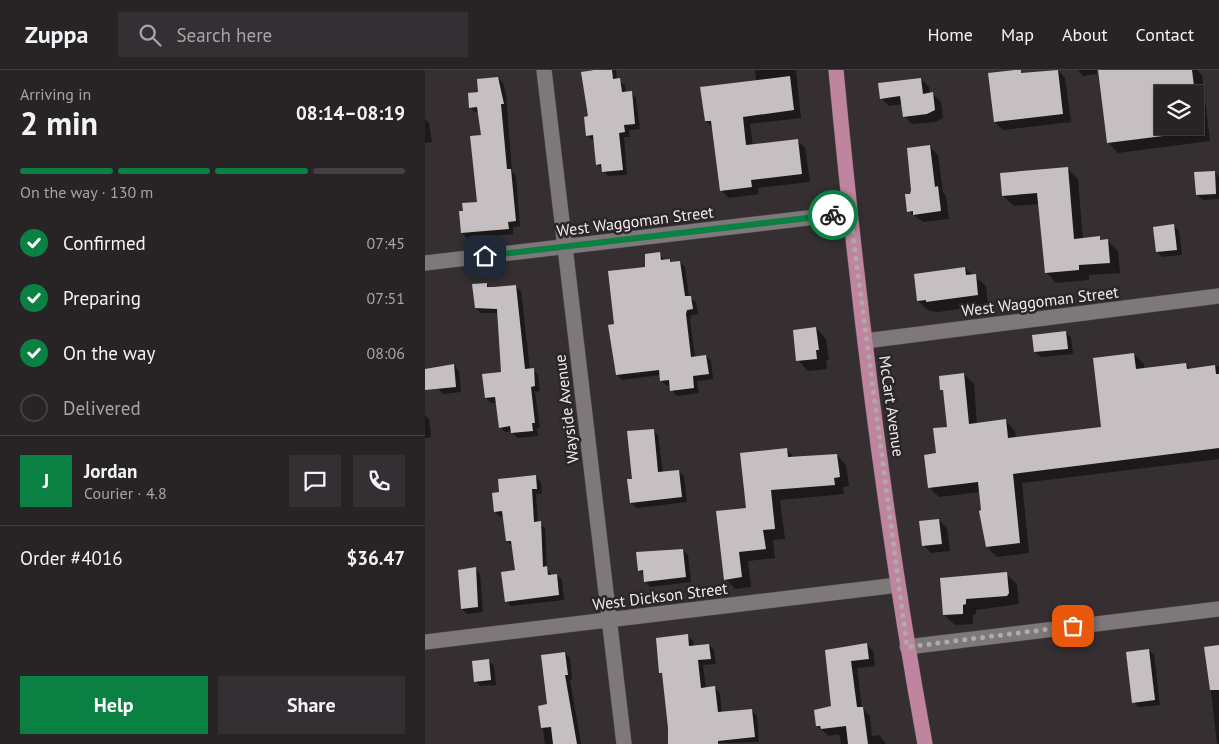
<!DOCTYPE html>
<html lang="en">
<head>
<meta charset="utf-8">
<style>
  body { margin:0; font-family:"PT Sans",sans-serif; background:#342f32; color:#f1f3f6; height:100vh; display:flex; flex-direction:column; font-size:19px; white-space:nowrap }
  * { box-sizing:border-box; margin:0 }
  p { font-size:16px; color:#a5a4a7 }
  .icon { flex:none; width:28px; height:28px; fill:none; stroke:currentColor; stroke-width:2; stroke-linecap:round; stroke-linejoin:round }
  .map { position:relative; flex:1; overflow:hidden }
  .side { display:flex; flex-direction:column; background:#282325; width:425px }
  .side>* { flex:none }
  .controls { position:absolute; left:729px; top:15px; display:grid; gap:10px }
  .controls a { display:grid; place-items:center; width:50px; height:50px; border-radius:0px; background:#282325; box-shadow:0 1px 4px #0004,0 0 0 1px #444042; font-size:25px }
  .pin { position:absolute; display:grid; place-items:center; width:42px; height:42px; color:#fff; margin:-21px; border-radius:10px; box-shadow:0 2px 8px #0006 }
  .courier { position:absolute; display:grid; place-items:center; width:50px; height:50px; margin:-25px; border:4px solid #0b8043; border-radius:50%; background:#fff; color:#222; box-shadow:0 1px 6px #0007 }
  .head em { font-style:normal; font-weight:700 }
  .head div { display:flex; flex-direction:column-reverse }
  .head { display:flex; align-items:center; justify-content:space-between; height:85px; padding:0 20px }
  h1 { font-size:32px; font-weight:700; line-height:38px }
  .bar { display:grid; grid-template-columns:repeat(4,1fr); gap:8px 5px; align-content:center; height:60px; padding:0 20px }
  .bar i { height:6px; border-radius:4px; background:#444042 }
  .bar .selected { background:#0b8043 }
  .bar p { grid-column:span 4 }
  .line { display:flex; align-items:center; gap:12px; padding:0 20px; border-top:1px solid #444042 }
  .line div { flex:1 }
  .round { display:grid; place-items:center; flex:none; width:52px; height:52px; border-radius:0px; background:#342f32 }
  ol { padding:0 20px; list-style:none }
  li { display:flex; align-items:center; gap:15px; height:55px }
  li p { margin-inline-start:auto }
  li .icon { padding:5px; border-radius:50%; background:#0b8043; color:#fff; stroke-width:4 }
  li:last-child { color:#a5a4a7 }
  li i { width:28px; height:28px; border:2px solid #444042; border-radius:50% }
  .cta { display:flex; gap:10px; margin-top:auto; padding:10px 20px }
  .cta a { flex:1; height:58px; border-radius:0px; background:#0b8043; color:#fff; font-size:20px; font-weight:700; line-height:58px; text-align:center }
  .cta a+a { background:#342f32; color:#f1f3f6 }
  header { display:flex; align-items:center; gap:30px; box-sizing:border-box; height:70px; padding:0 25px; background:#282325; border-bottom:1px solid #444042 }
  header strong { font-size:24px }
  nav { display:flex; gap:28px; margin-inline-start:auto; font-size:18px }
  .search { width:350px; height:45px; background:#342f32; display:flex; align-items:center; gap:12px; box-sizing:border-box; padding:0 18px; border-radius:0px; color:#a5a4a7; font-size:19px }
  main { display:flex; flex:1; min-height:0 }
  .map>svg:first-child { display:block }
</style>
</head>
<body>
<header>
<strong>Zuppa</strong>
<div class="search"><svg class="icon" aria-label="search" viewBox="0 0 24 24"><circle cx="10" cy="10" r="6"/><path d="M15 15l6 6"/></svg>Search here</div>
<nav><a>Home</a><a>Map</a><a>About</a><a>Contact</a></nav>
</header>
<main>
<section class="side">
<div class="head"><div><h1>2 min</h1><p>Arriving in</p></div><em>08:14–08:19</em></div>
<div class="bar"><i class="selected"></i><i class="selected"></i><i class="selected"></i><i></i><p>On the way · 130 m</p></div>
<ol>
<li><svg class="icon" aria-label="check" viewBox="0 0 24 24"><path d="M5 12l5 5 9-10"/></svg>Confirmed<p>07:45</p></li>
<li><svg class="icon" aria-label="check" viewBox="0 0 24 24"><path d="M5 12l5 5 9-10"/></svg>Preparing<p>07:51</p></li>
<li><svg class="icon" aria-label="check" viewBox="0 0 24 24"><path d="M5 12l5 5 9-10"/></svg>On the way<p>08:06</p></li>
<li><i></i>Delivered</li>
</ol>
<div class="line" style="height:90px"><b class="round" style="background:#0b8043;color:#fff">J</b><div><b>Jordan</b><p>Courier · 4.8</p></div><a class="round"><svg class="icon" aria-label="chat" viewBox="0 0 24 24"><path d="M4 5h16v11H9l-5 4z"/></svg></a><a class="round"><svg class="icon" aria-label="phone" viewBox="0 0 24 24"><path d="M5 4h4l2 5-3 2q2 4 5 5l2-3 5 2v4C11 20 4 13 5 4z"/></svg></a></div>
<div class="line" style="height:65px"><div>Order #4016</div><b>$36.47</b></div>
<div class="cta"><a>Help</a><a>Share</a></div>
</section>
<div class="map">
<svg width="794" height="674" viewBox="0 0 794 674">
  <rect width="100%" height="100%" fill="#352f31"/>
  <g fill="#0007" fill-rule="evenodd">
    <path d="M 165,0 L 191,0 L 192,10 L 200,15 L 201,23 L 206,23 L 211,28 L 215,59 L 204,60 L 205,67 L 199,67 L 202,105 L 183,106 L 172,94 L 170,71 L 162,66 Z"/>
    <path d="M 330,0 L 371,0 L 376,48 L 325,54 L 328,76 L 372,70 L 380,78 L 385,112 L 333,118 L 334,124 L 304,128 L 296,120 L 288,58 L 281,51 L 331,11 Z"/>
    <path d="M 633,0 L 640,8 L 646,52 L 578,60 L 570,52 L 595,1 L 598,4 Z"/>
    <path d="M 653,0 L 672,0 L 672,4 L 658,6 Z"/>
    <path d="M 720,0 L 772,0 L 777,5 L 785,71 L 693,83 L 683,72 ZM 738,24 L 770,24 L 770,56 L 738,56 Z"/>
    <path d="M 73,8 L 78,13 L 81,24 L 87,101 L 91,106 L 95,156 L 88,157 L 88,164 L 42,168 L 37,163 L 39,142 L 54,133 L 57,66 L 54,42 L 50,42 L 45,37 L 54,23 Z"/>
    <path d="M 496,9 L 504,17 L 505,24 L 508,24 L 516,32 L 518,48 L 510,52 L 487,54 L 479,46 L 478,34 L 464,36 L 456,28 Z"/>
    <path d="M 0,49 L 4,53 L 7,72 L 0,73 Z"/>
    <path d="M 505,77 L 513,85 L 518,122 L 521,126 L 524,149 L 498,152 L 483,141 L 486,125 Z"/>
    <path d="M 642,98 L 653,109 L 658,169 L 674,168 L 677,171 L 682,170 L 693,181 L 695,203 L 664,205 L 664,210 L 631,213 L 621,202 L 615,134 L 589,136 L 578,126 Z"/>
    <path d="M 789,102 L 794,107 L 794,129 L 778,130 L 772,125 Z"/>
    <path d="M 749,156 L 754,161 L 757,185 L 737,187 L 732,182 Z"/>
    <path d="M 234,183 L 240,191 L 244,190 L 247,193 L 255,192 L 260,197 L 264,227 L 271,232 L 273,244 L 266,245 L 265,250 L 270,288 L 281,286 L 286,291 L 288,309 L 272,311 L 274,323 L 252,326 L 247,320 L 246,315 L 242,316 L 236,310 L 236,305 L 197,310 L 192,305 L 191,255 L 221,198 Z"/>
    <path d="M 540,198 L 561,216 L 563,235 L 513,242 L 504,241 L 493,231 Z"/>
    <path d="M 62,214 L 65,218 L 90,216 L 96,221 L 105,300 L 108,299 L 113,305 L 115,321 L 110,322 L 115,358 L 112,358 L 113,366 L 92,368 L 87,362 L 80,362 L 75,357 L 72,333 L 66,333 L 61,328 L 58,305 L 77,303 L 73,243 L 56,243 L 51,238 Z"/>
    <path d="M 391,258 L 401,269 L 404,290 L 401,290 L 402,299 L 383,301 L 373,290 Z"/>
    <path d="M 641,262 L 646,268 L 648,284 L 616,287 L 610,282 L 608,266 Z"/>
    <path d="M 709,284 L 719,294 L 719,300 L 761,295 L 766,299 L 794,296 L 794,389 L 597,413 L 604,483 L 572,487 L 562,477 L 555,422 L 514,427 L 504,417 L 512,384 L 523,358 L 520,323 L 517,320 L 539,304 L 549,314 L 552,354 L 581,351 L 590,361 L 591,369 L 678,358 Z"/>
    <path d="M 29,295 L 34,301 L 36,322 L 18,324 L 13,318 L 11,297 Z"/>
    <path d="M 0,345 L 4,349 L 6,367 L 0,368 Z"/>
    <path d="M 228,360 L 233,365 L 238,403 L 253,401 L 259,406 L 262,432 L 212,438 L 206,433 L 204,410 L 208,410 Z"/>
    <path d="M 361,379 L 370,388 L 412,385 L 421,395 L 424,416 L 418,417 L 419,424 L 355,430 L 360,469 L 348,470 L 350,488 L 323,491 L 326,517 L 310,519 L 301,509 L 322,439 Z"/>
    <path d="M 111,407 L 116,412 L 117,424 L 111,424 L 113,453 L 120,458 L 122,499 L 127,506 L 132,505 L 137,510 L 139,530 L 86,536 L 81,531 L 91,501 L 87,476 L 82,471 L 79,447 L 75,447 L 70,442 L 75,424 Z"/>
    <path d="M 514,450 L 522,458 L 525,481 L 506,483 L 498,475 Z"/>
    <path d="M 258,480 L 263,485 L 266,512 L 225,517 L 220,511 L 220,506 L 214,500 Z"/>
    <path d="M 50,499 L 55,504 L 58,542 L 42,544 L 37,539 Z"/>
    <path d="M 581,504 L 592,514 L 594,534 L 551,540 L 551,544 L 548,545 L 548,554 L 530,555 L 519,545 L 516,509 Z"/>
    <path d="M 263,566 L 268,571 L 269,577 L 284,575 L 289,580 L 291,594 L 278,595 L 281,619 L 290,618 L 295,623 L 297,643 L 326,640 L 332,646 L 334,672 L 246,674 L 233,569 Z"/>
    <path d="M 441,574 L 448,581 L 450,596 L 432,598 L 437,638 L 445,646 L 447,666 L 454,665 L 461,674 L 416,674 L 414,664 L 404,666 L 392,656 L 408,637 L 401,581 Z"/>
    <path d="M 794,576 L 794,674 L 792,674 L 781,578 Z"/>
    <path d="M 724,580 L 729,585 L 735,635 L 714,637 L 709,632 Z"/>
    <path d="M 140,583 L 145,588 L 147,610 L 145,610 L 156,674 L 120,674 L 115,637 L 124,635 Z"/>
    <path d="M 64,591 L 69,596 L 71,615 L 55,616 L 50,611 Z"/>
  </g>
  <g fill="#c6bfc1">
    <path d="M 169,0 L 187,0 L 188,9 L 195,8 L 197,22 L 207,21 L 210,54 L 199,55 L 200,62 L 194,63 L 198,100 L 177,102 L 176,94 L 171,95 L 168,65 L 161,66 L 159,47 L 163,46 L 156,2 Z"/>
    <path d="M 590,0 L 596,0 L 596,3 L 633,0 L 638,44 L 569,52 L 563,3 Z"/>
    <path d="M 673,0 L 767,0 L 770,24 L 738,24 L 738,66 L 682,73 Z"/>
    <path d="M 365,6 L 369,40 L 318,47 L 321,75 L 373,69 L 377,104 L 326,110 L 327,117 L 295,121 L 286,51 L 280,51 L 275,17 Z"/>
    <path d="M 73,7 L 79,34 L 76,34 L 82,99 L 86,99 L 91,151 L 83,152 L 84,159 L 36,163 L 34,141 L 38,141 L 37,133 L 52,132 L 45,66 L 56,65 L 52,37 L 44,38 L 43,23 L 53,22 L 52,9 Z"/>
    <path d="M 496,8 L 498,24 L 508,22 L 510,40 L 502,44 L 478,47 L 475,26 L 455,29 L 453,13 Z"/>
    <path d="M 505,75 L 510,117 L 513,116 L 516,141 L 488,145 L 488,141 L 482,142 L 480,124 L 485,124 L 486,120 L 482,78 Z"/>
    <path d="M 643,97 L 649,169 L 675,166 L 675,170 L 683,169 L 685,193 L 654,195 L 654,200 L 620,203 L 612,123 L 577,126 L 575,103 Z"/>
    <path d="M 790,101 L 791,124 L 771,125 L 769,102 Z"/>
    <path d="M 749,154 L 752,180 L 731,182 L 728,157 Z"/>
    <path d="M 235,182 L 236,190 L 245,189 L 245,192 L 255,191 L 260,226 L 266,226 L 268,239 L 262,240 L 261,244 L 266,287 L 281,285 L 284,304 L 268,306 L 269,318 L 245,321 L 244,310 L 235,311 L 234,300 L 191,305 L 183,255 L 189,254 L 183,201 L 220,197 L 220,184 Z"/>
    <path d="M 540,197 L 541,205 L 551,204 L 553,225 L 501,232 L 501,230 L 492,231 L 489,204 Z"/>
    <path d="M 62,213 L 62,217 L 69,217 L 91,215 L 100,299 L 109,298 L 110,316 L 106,317 L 110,353 L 107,353 L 108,361 L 86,363 L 85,356 L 74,358 L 70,327 L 60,328 L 57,304 L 76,302 L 72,239 L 50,238 L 47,214 Z"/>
    <path d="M 391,257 L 394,280 L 391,280 L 392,289 L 371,291 L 368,260 Z"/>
    <path d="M 641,261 L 643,279 L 609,282 L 607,265 Z"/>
    <path d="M 709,283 L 711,299 L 761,293 L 762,299 L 790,295 L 791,304 L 794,304 L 794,378 L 588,404 L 595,473 L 561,477 L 554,441 L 556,440 L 553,412 L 503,418 L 499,385 L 511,383 L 508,358 L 522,357 L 518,320 L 515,320 L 514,306 L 539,303 L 544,354 L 581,349 L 583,368 L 676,357 L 668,288 Z"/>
    <path d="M 29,294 L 31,317 L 0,320 L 0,299 Z"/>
    <path d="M 229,359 L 233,402 L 254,400 L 257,427 L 205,433 L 202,409 L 207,409 L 202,361 Z"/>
    <path d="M 362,378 L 363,387 L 412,384 L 415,407 L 409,408 L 410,415 L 346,420 L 350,459 L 338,460 L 341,479 L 314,482 L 317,507 L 299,510 L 291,441 L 321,438 L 315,383 Z"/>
    <path d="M 111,405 L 112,419 L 107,419 L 109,452 L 116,451 L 118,497 L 122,496 L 123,505 L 132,504 L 134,525 L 80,532 L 76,502 L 90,500 L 86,471 L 81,471 L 77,441 L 69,442 L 67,423 L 74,422 L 73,409 Z"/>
    <path d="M 514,449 L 517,474 L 497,476 L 494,451 Z"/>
    <path d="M 258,479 L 261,507 L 219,512 L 218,500 L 213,501 L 211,482 Z"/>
    <path d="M 51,497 L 53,537 L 36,539 L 33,500 Z"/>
    <path d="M 582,502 L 584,523 L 582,526 L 541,529 L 541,534 L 538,535 L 538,544 L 518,545 L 515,508 Z"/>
    <path d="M 263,564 L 264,576 L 284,574 L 286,589 L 273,590 L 276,618 L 290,616 L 293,642 L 327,639 L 330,667 L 293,671 L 293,674 L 243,674 L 243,658 L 237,603 L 234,603 L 231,568 Z"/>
    <path d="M 442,573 L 444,589 L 426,591 L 432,637 L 438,637 L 443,674 L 423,674 L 421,656 L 396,659 L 395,656 L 391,656 L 389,640 L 406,636 L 400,580 Z"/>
    <path d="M 794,575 L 794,620 L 785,620 L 779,577 Z"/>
    <path d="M 724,579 L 730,630 L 707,633 L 701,582 Z"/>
    <path d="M 140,582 L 143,605 L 140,605 L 152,674 L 128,674 L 126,657 L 116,658 L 113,636 L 122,634 L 116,585 Z"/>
    <path d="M 64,589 L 66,610 L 49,612 L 47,591 Z"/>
  </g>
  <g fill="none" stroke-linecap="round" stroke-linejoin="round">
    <defs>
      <g id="minor">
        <path d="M 119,0 L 199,674"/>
        <path d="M 0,193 L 425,143"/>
        <path d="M 440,271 L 794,226"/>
        <path d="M 0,572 L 473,515"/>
        <path d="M 482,577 L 794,539"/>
      </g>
      <path id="major" d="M 411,0 C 432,225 459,451 500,674"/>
    </defs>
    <use href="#minor" stroke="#534e50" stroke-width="16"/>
    <use href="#major" stroke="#534e50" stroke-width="16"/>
    <use href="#minor" stroke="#7f787a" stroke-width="15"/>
    <use href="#major" stroke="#c0859e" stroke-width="15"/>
  </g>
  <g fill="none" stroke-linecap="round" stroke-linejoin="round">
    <path stroke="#afaaac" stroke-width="5" stroke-dasharray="0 9" d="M 408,145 L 425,143 L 482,577 L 648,556"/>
    <path stroke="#0b8043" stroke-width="6" d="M 60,186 L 408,145"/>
  </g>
  <g text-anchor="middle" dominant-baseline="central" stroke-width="5" stroke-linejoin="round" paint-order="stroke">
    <g font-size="16" fill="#f0ecee" stroke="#2b2527">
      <text transform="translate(210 151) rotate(-7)">West Waggoman Street</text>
      <text transform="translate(615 231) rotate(-7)">West Waggoman Street</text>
      <text transform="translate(467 336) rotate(82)">McCart Avenue</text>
      <text transform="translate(141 339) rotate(-97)">Wayside Avenue</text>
      <text transform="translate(235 526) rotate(-7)">West Dickson Street</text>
    </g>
  </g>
</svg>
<div class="controls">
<a><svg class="icon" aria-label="layers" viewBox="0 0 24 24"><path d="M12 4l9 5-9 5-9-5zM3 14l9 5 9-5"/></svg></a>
</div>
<div class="pin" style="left:648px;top:556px;background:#ea580c"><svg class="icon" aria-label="bag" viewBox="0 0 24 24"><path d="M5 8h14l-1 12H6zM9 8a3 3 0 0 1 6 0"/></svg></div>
<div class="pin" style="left:60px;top:186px;background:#1f2937"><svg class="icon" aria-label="home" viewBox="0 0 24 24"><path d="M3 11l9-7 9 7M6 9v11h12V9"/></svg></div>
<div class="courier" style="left:408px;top:145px"><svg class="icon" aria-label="bike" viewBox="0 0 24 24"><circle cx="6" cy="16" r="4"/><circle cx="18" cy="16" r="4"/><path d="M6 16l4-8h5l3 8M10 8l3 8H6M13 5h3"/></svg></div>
</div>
</main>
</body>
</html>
